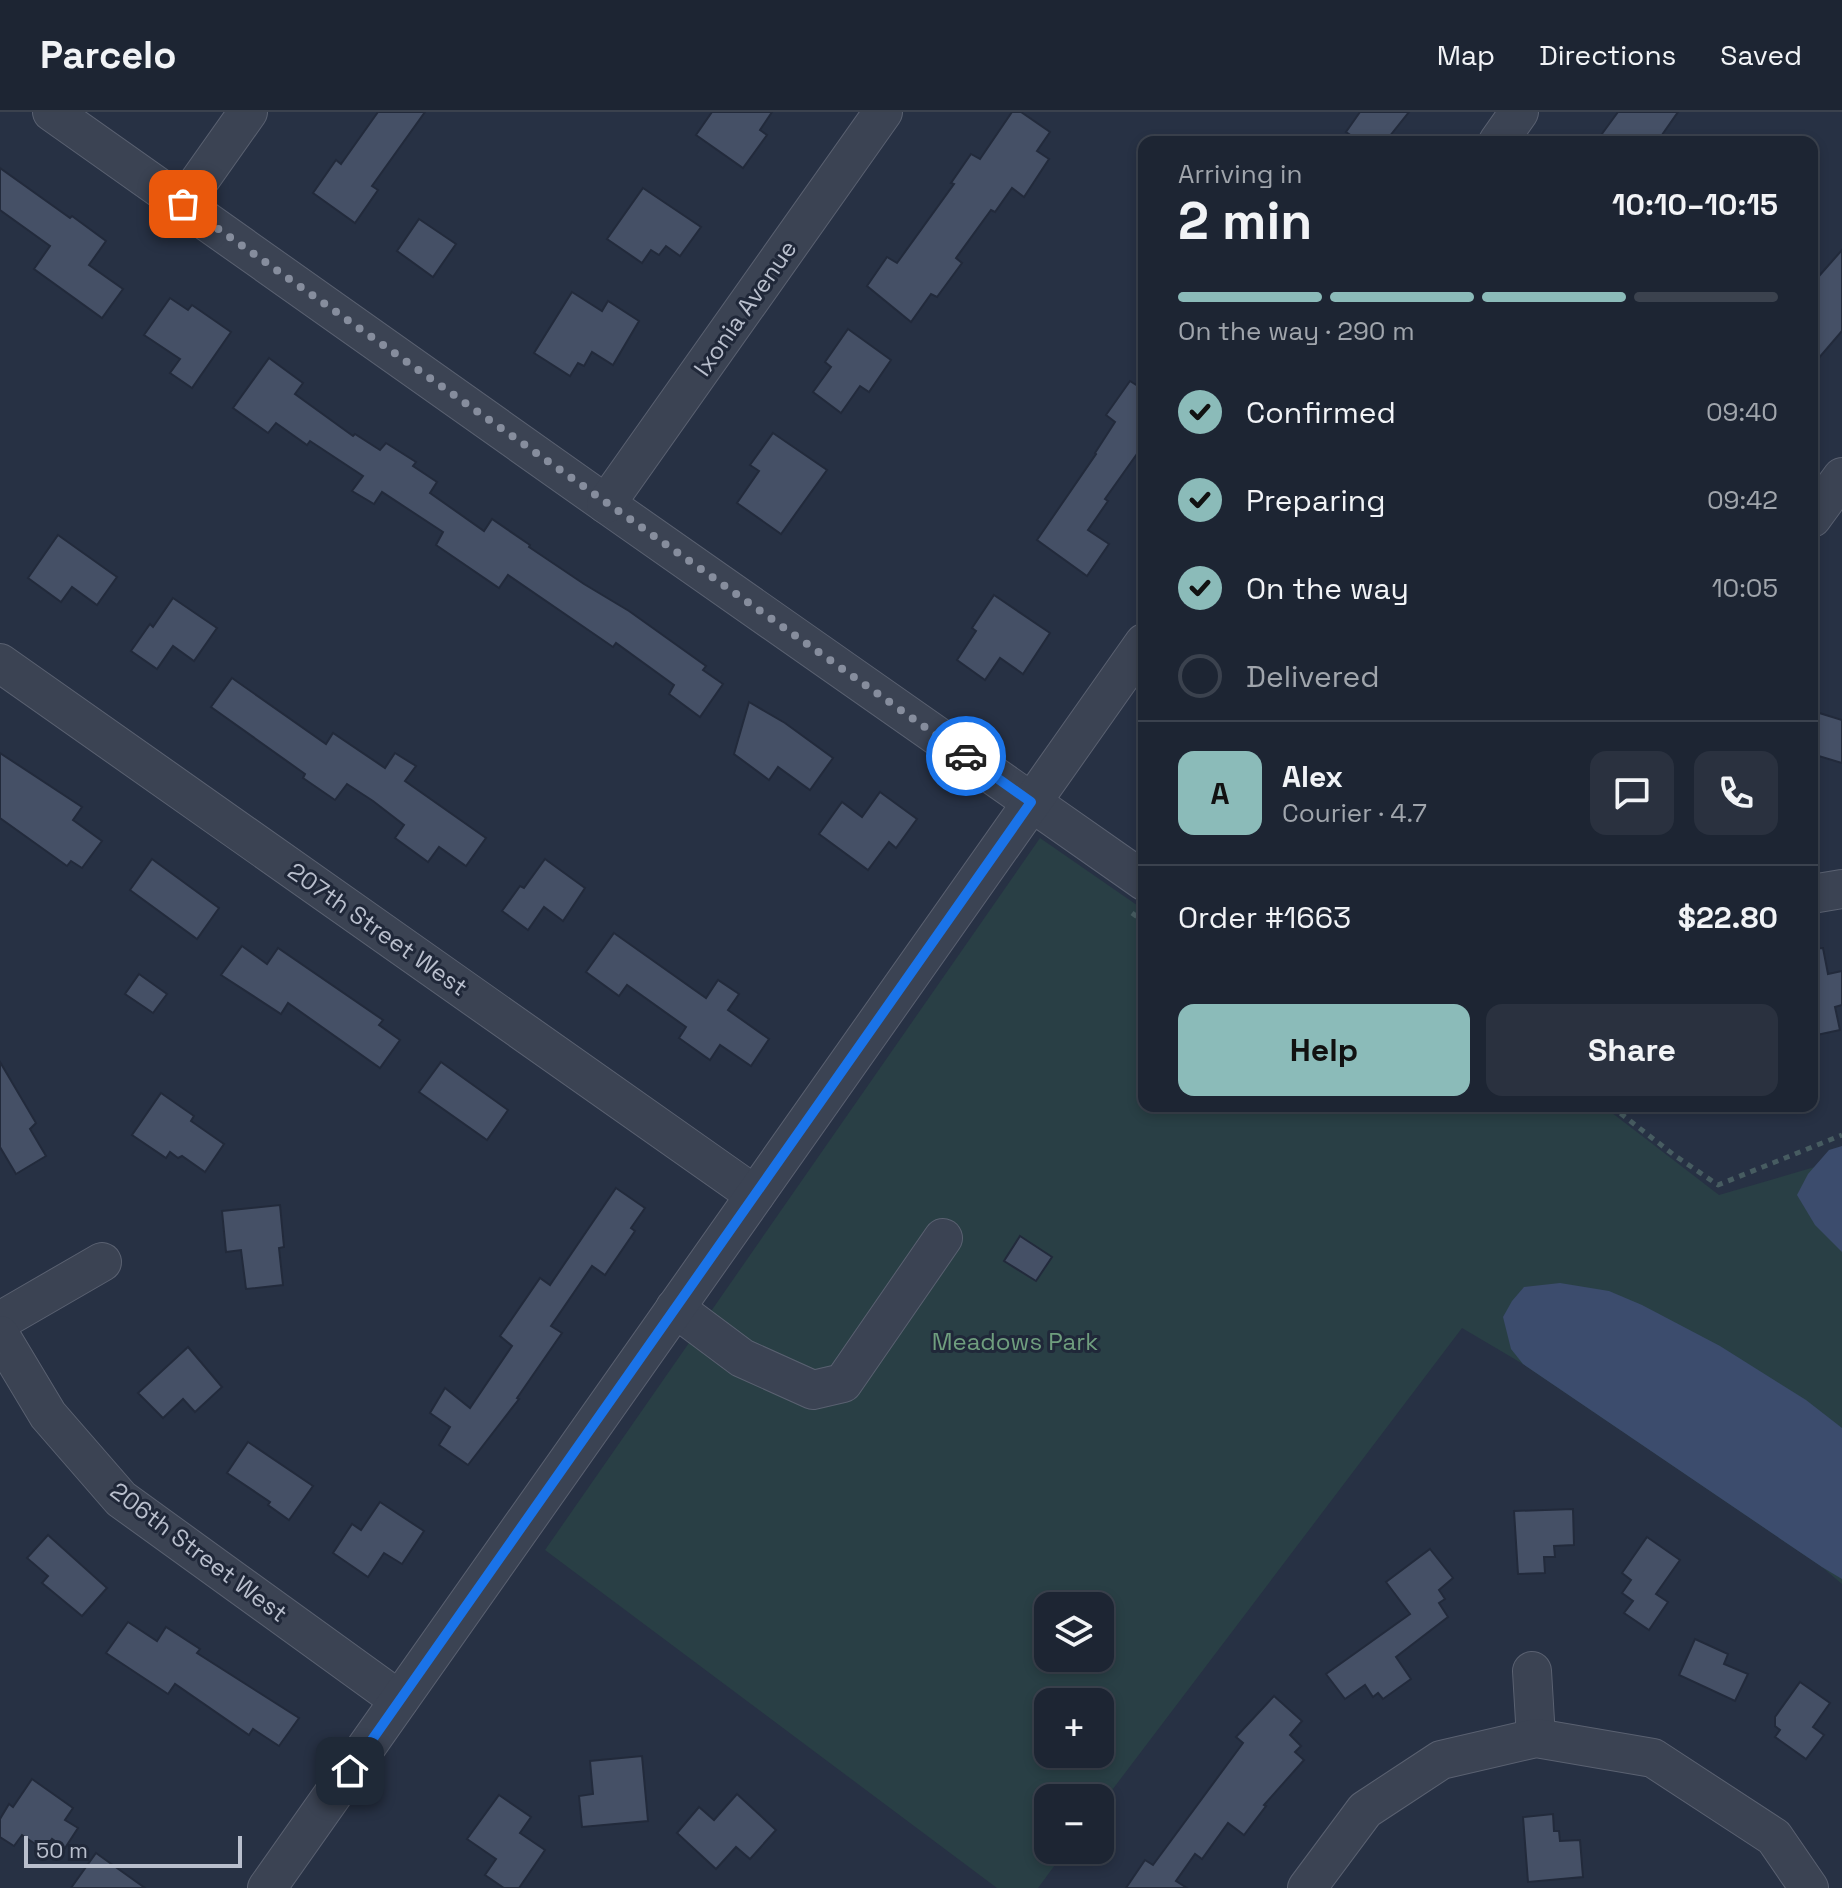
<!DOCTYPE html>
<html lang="en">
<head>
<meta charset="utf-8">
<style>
  body { margin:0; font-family:"Space Grotesk",sans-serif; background:#2a313f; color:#f1f3f6; height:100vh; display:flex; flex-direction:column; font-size:30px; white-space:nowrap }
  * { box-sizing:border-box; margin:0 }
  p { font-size:26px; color:#a0a5ac }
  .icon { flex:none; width:44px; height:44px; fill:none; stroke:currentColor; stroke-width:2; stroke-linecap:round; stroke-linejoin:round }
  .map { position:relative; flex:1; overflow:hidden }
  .details { position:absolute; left:1138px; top:24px; width:680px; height:976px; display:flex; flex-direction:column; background:#1d2533; border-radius:16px; box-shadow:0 4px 12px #0003,0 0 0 2px #3b424e }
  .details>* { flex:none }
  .buttons { position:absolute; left:1034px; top:1480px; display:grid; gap:16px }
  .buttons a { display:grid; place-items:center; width:80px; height:80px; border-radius:16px; background:#1d2533; box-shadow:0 4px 12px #0003,0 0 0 2px #3b424e; font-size:40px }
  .scale { position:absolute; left:24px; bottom:20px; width:218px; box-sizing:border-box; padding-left:8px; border:4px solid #b9bfcd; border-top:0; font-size:22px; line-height:28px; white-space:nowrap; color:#b9bfcd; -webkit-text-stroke:6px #202839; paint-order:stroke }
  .pin { position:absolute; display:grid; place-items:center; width:68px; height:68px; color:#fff; margin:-34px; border-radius:16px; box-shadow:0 4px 12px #0006 }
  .courier { position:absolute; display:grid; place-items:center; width:80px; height:80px; margin:-40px; border:6px solid #1a73e8; border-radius:50%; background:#fff; color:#222; box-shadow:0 2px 10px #0007 }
  .summary em { font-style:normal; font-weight:600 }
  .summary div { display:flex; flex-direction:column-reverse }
  .summary { display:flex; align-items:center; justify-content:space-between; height:136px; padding:0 40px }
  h1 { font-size:52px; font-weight:600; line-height:60px }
  .bar { display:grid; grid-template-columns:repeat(4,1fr); gap:12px 8px; align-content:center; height:96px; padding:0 40px }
  .bar i { height:10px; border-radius:6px; background:#3b424e }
  .bar .active { background:#8bbbb9 }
  .bar p { grid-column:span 4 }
  .line { display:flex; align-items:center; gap:20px; padding:0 40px; border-top:2px solid #3b424e }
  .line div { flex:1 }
  .round { display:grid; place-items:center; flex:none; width:84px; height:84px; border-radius:16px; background:#2a313f }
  ol { padding:0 40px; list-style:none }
  li { display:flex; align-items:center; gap:24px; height:88px }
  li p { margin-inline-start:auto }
  li .icon { padding:8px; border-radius:50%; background:#8bbbb9; color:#111; stroke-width:4 }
  li:last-child { color:#a0a5ac }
  li i { width:44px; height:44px; border:4px solid #3b424e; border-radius:50% }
  .button { display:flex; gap:16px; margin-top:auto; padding:16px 40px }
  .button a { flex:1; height:92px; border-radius:16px; background:#8bbbb9; color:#111; font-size:32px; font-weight:600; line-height:92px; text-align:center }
  .button a+a { background:#2a313f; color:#f1f3f6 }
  header { display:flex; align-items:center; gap:48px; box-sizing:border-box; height:112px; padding:0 40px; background:#1d2533; border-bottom:2px solid #3b424e }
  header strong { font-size:38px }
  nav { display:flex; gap:44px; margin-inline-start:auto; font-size:28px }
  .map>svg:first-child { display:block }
</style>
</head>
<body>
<header>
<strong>Parcelo</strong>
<nav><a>Map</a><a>Directions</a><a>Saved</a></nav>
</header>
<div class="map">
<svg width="1842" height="1776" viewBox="0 0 1842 1776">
  <rect width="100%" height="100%" fill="#273144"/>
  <path fill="#293f45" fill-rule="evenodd" d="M 1040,726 L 1144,798 L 1144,994 L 1603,994 L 1719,1083 L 1842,1047 L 1842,1472 L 1822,1455 L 1523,1252 L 1462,1216 L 1100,1694 L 1100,1686 L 1048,1686 L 1048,1738 L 1066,1738 L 1038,1776 L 997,1776 L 545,1438 ZM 1048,1494 L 1100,1494 L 1100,1546 L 1048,1546 ZM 1048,1590 L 1100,1590 L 1100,1642 L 1048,1642 Z"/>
  <g fill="#3c4c6d">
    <path d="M 1842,1034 L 1842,1140 L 1815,1113 L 1797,1083 L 1808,1062 L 1829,1038 Z"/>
    <path d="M 1560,1171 L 1609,1179 L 1642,1193 L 1720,1234 L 1806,1288 L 1842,1316 L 1842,1467 L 1822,1455 L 1523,1252 L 1511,1237 L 1503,1205 L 1512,1189 L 1524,1175 Z"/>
  </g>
  <g fill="#455066" stroke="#222a3b" stroke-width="2">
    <path d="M 378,0 L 425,0 L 372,74 L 378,78 L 355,111 L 313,81 L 336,48 L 341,52 Z"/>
    <path d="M 712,0 L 772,0 L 760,18 L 767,23 L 743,56 L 696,23 Z"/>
    <path d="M 1012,0 L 1021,0 L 1050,20 L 1037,39 L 1049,47 L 1024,85 L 1012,76 L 995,100 L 991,98 L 956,146 L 962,151 L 937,185 L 931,182 L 911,210 L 867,174 L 887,145 L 897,151 L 954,72 L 951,71 L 971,42 L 980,47 Z"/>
    <path d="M 1360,0 L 1409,0 L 1385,30 L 1361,30 L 1346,20 Z"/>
    <path d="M 1618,0 L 1678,0 L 1657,30 L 1596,30 Z"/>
    <path d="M 0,56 L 70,106 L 72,104 L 106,129 L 89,153 L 123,177 L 102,206 L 34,157 L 50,134 L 0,98 Z"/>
    <path d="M 643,76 L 701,115 L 680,144 L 666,134 L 659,143 L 651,138 L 642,151 L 607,127 Z"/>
    <path d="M 419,107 L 456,132 L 433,165 L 397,139 Z"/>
    <path d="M 1842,138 L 1842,219 L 1812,254 L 1812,172 Z"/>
    <path d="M 572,180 L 602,199 L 608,189 L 639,209 L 613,253 L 592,240 L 584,254 L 578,251 L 570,264 L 534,241 Z"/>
    <path d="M 170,186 L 188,198 L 192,193 L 231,220 L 192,276 L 170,261 L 180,247 L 144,223 Z"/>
    <path d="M 848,217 L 891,248 L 869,280 L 860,274 L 841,301 L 813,280 L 831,255 L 825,250 Z"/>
    <path d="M 269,246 L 303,271 L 295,282 L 353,324 L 355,322 L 380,338 L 386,331 L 416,350 L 413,354 L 437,370 L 430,381 L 484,419 L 492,407 L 530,433 L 529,435 L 584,472 L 629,499 L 706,554 L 703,558 L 723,572 L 700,605 L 669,582 L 674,573 L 616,531 L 613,535 L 508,463 L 499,476 L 436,433 L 443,420 L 382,380 L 374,392 L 352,379 L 363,364 L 310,329 L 307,333 L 276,311 L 268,321 L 233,296 Z"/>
    <path d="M 1130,269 L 1144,278 L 1144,332 L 1105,387 L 1108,389 L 1088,418 L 1109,432 L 1087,464 L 1037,428 L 1096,342 L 1095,341 L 1115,310 L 1106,303 Z"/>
    <path d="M 773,321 L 827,358 L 781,422 L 737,391 L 759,359 L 750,353 Z"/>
    <path d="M 58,423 L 117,465 L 97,493 L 72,475 L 61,490 L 28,466 Z"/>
    <path d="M 994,483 L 1050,521 L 1023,562 L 1000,546 L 985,568 L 957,548 L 976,519 L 972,516 Z"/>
    <path d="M 173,486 L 217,516 L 194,549 L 173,534 L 157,557 L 131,539 L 150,512 L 153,515 Z"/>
    <path d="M 232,566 L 326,632 L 333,621 L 385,656 L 395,641 L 416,654 L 405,669 L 486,726 L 466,754 L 439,735 L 428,750 L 395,726 L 404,713 L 373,689 L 347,672 L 335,688 L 303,666 L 305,662 L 211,595 Z"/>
    <path d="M 749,590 L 785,611 L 833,646 L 810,678 L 778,655 L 769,668 L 734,642 Z"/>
    <path d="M 1816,600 L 1842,608 L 1842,651 L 1812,642 L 1812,612 Z"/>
    <path d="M 0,641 L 82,695 L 73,708 L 102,729 L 82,756 L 71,749 L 67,754 L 0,706 Z"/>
    <path d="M 880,680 L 917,707 L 896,736 L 889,730 L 868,758 L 819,722 L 842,690 L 862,705 Z"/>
    <path d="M 152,747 L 219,796 L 197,827 L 130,778 Z"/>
    <path d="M 545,747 L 585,776 L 563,809 L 544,795 L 528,818 L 502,799 L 520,774 L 524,776 Z"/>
    <path d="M 614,821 L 706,886 L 718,868 L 739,882 L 728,898 L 769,927 L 751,954 L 720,933 L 710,948 L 679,926 L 686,915 L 627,873 L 619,884 L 586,860 Z"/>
    <path d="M 242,834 L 267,852 L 278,836 L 383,908 L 379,913 L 400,928 L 380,956 L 288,891 L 281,902 L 221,863 Z"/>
    <path d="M 1823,836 L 1828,862 L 1842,859 L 1842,893 L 1835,895 L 1840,918 L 1812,924 L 1812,837 Z"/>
    <path d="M 139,862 L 167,882 L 153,901 L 125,882 Z"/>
    <path d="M 0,950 L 36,1011 L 30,1017 L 46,1044 L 16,1062 L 0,1035 Z"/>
    <path d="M 441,950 L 508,998 L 487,1028 L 419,980 Z"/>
    <path d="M 161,981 L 194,1004 L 191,1009 L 224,1032 L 205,1060 L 182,1044 L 178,1046 L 170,1040 L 166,1046 L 132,1023 Z"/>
    <path d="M 616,1076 L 645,1096 L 631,1116 L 635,1119 L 605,1163 L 592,1154 L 551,1214 L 562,1221 L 517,1286 L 519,1287 L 468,1353 L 439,1333 L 450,1315 L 430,1301 L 445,1276 L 470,1296 L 512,1234 L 500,1224 L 540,1166 L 550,1173 Z"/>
    <path d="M 280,1093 L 284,1135 L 279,1136 L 283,1173 L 246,1177 L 241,1138 L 226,1140 L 222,1099 Z"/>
    <path d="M 1020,1124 L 1052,1145 L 1036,1169 L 1004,1149 Z"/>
    <path d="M 188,1235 L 222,1275 L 195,1300 L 183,1287 L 163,1306 L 138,1281 Z"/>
    <path d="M 248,1330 L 313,1374 L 289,1408 L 268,1393 L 270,1390 L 227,1361 Z"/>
    <path d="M 380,1390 L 424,1419 L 402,1452 L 384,1441 L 368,1465 L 333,1441 L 352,1412 L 361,1418 Z"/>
    <path d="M 1573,1397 L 1574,1433 L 1554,1434 L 1555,1445 L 1544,1445 L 1545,1461 L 1518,1462 L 1514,1399 Z"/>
    <path d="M 48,1423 L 107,1476 L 82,1504 L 42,1471 L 48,1464 L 27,1446 Z"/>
    <path d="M 1647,1425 L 1680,1448 L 1656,1482 L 1668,1490 L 1649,1518 L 1624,1501 L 1633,1489 L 1622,1481 L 1631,1468 L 1622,1461 Z"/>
    <path d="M 1430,1437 L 1453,1466 L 1439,1478 L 1445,1487 L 1439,1491 L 1448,1505 L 1396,1545 L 1411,1567 L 1383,1587 L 1378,1581 L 1373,1585 L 1365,1573 L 1345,1587 L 1326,1562 L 1410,1502 L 1386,1470 Z"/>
    <path d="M 128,1510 L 157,1529 L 166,1515 L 200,1537 L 197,1541 L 299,1606 L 279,1634 L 253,1617 L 249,1623 L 175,1572 L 168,1582 L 106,1541 Z"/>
    <path d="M 1695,1527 L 1728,1542 L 1724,1552 L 1748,1562 L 1735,1589 L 1679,1563 Z"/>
    <path d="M 1800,1570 L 1830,1591 L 1813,1615 L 1824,1623 L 1806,1647 L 1775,1625 L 1780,1618 L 1775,1614 L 1775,1605 Z"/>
    <path d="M 1274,1584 L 1302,1609 L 1290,1623 L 1301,1634 L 1295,1640 L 1304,1648 L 1264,1693 L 1266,1694 L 1244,1723 L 1228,1711 L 1202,1747 L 1195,1742 L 1176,1769 L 1187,1776 L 1126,1776 L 1145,1748 L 1153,1753 L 1243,1631 L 1236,1625 Z"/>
    <path d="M 642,1644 L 648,1709 L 582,1715 L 579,1684 L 593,1682 L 590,1649 Z"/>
    <path d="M 32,1667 L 73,1696 L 65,1708 L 78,1716 L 65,1736 L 52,1727 L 44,1738 L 22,1723 L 14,1734 L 0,1725 L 0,1707 L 9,1692 L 13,1695 Z"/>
    <path d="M 737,1682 L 776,1718 L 750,1747 L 736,1735 L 716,1757 L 677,1721 L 699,1695 L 714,1708 Z"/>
    <path d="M 499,1683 L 531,1705 L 520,1721 L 545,1738 L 519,1776 L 504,1776 L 485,1763 L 496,1747 L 467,1727 Z"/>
    <path d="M 1553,1702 L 1554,1719 L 1559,1719 L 1560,1729 L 1580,1728 L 1583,1765 L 1528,1770 L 1523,1705 Z"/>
    <path d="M 96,1741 L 145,1776 L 71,1776 Z"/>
  </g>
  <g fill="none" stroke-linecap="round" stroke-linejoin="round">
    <defs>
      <g id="minor">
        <path d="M 52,0 L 606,392 L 1144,769"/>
        <path d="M 1498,30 L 1519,0"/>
        <path d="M 183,92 L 248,0"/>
        <path d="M 606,392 L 883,0"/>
        <path d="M 1812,406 L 1842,365"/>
        <path d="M 0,551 L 755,1083"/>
        <path d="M 1812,782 L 1842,777"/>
        <path d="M 675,1196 L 742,1246 L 813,1278 L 843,1271 L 943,1126"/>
        <path d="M 0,1209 L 102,1150"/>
        <path d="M 0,1223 L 48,1303 L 121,1387 L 399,1588"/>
        <path d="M 1532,1559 L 1536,1626"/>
        <path d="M 267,1776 L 1144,531"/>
        <path d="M 1307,1776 L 1365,1698 L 1441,1648 L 1536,1626 L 1653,1646 L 1774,1725 L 1809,1776"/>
      </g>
    </defs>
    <use href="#minor" stroke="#5a6171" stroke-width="40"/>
    <g stroke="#475c61" stroke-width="5" stroke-dasharray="6 6" stroke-linecap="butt">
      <path d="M 1132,801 L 1144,810"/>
      <path d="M 1611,994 L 1674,1043 L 1718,1073 L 1842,1023"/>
    </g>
    <use href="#minor" stroke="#3b4353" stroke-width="38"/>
  </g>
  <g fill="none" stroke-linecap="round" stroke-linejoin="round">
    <path stroke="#868d9d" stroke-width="8" stroke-dasharray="0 14.4" d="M 183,92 L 966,644"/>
    <path stroke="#1a73e8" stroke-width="10" d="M 350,1659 L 1031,690 L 966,644"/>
  </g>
  <g text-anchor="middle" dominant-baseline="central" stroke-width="6" stroke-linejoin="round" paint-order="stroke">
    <g font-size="24" fill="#b9bfcd" stroke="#202839">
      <text transform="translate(745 196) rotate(-55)">Ixonia Avenue</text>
      <text transform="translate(378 817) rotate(35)">207th Street West</text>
      <text transform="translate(199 1440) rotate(37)">206th Street West</text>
    </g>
    <g font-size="24" fill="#6f9e7e" stroke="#202839">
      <text x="1015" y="1229">Meadows Park</text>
    </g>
  </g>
</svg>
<div class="buttons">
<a><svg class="icon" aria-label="layers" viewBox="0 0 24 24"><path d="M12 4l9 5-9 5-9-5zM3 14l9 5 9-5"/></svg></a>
<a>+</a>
<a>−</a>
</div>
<div class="scale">50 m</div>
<div class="pin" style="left:183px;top:92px;background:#ea580c"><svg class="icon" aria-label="bag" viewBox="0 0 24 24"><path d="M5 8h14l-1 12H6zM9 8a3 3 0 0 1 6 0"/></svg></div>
<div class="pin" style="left:350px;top:1659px;background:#1f2937"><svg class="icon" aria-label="home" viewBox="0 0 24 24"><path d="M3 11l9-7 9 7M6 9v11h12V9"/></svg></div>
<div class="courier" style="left:966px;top:644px"><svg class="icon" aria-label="car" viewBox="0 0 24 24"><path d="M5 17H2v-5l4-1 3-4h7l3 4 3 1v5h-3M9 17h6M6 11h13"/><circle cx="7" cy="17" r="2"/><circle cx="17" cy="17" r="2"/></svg></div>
<section class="details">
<div class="summary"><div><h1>2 min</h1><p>Arriving in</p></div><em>10:10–10:15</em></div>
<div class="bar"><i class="active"></i><i class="active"></i><i class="active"></i><i></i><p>On the way · 290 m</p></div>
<ol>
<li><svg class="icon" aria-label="check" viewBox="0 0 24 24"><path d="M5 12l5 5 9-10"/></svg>Confirmed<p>09:40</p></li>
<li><svg class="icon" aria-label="check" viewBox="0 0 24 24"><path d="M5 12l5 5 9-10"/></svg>Preparing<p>09:42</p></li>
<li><svg class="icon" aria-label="check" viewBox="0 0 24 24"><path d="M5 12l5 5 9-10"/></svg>On the way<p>10:05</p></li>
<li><i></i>Delivered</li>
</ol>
<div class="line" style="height:144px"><b class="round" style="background:#8bbbb9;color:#111">A</b><div><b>Alex</b><p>Courier · 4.7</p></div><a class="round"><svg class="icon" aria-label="chat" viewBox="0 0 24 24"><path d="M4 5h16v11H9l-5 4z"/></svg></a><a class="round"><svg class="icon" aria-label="phone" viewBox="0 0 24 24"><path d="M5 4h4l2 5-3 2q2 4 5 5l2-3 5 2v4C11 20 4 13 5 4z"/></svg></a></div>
<div class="line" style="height:104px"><div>Order #1663</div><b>$22.80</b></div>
<div class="button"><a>Help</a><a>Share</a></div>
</section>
</div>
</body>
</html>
